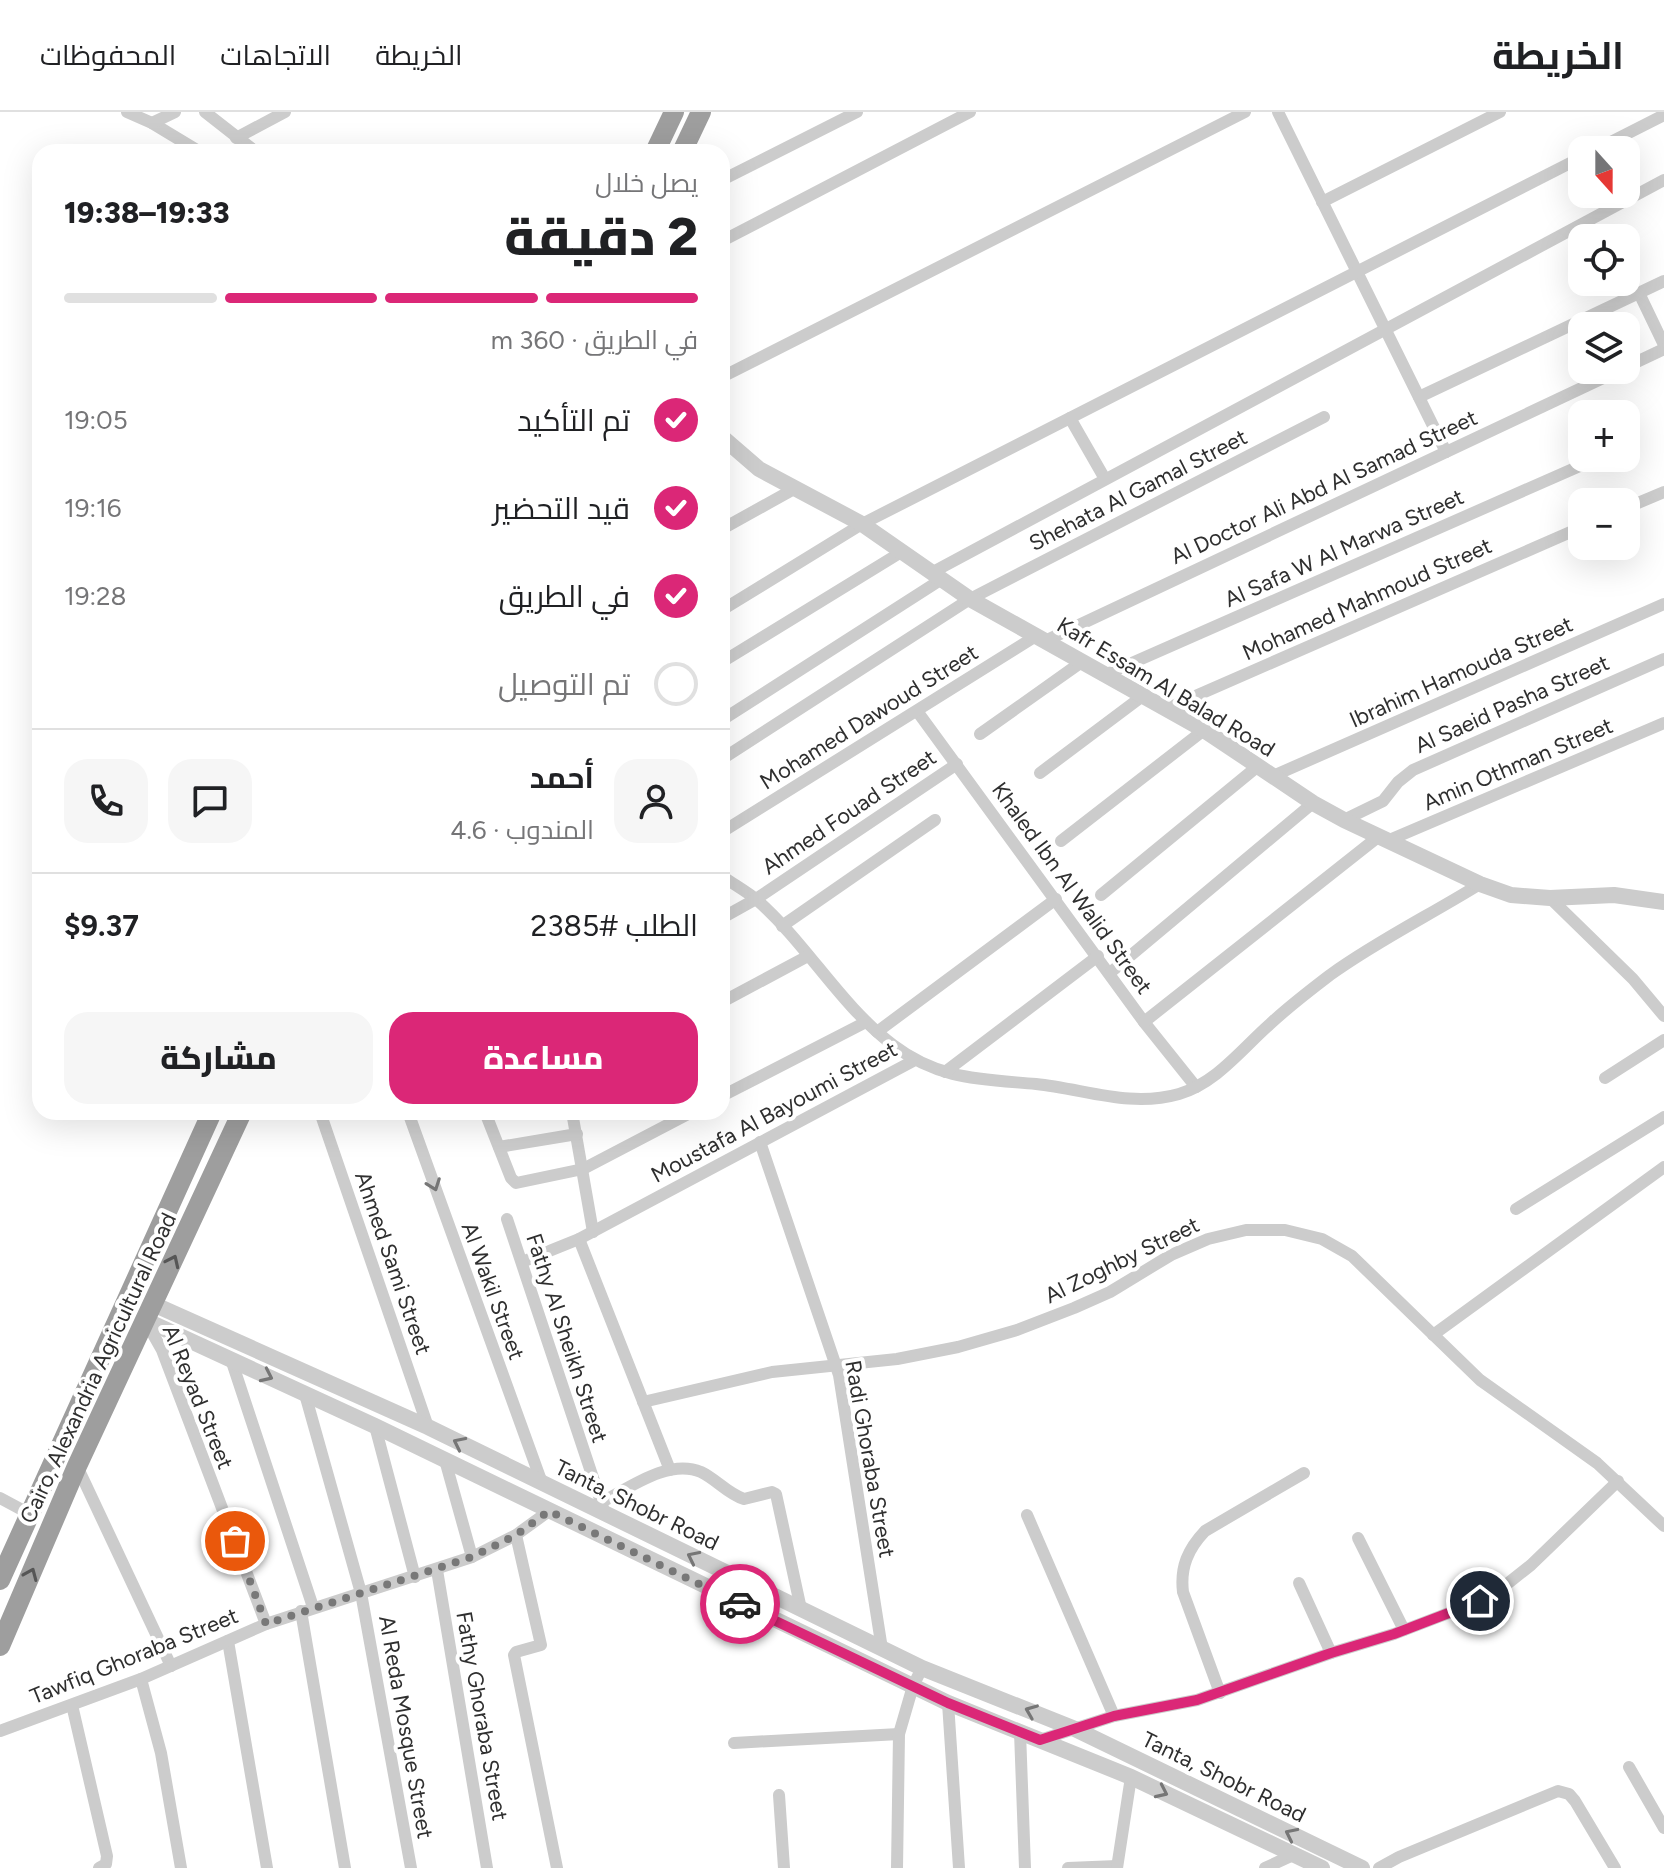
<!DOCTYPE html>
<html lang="ar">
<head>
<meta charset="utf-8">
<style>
  body { margin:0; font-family:Figtree,Cairo,sans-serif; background:#f6f6f6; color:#202124; direction:rtl; height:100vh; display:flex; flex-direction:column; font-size:30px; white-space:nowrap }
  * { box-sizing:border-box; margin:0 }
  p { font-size:26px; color:#757577 }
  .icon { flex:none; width:44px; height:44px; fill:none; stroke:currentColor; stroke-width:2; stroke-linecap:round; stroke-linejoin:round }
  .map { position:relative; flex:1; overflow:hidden; direction:ltr }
  .sheet { position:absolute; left:32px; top:32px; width:698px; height:976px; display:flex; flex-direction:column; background:#fff; border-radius:24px; box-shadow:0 8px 32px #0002; direction:rtl }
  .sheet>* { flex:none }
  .needle { width:52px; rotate:159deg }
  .tools { position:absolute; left:1568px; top:24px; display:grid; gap:16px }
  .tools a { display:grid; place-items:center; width:72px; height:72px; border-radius:16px; background:#fff; box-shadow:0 8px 32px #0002; font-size:40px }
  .pin { position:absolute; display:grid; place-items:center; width:68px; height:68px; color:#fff; margin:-34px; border:4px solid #fff; border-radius:50%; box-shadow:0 2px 8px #0007 }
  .courier { position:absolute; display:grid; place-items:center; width:80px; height:80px; margin:-40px; border:6px solid #db2777; border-radius:50%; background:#fff; color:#222; box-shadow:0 2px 10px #0007 }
  .head em { font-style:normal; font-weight:800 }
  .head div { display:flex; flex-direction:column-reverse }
  .head { display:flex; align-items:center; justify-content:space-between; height:136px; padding:0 32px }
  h1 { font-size:52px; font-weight:800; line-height:60px }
  .bar { display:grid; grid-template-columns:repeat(4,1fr); gap:12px 8px; align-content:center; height:96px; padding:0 32px }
  .bar i { height:10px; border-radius:6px; background:#e0e0e0 }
  .bar .selected { background:#db2777 }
  .bar p { grid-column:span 4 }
  .line { display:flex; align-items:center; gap:20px; padding:0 32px; border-top:2px solid #e0e0e0 }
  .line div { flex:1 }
  .round { display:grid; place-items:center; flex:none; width:84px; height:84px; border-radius:24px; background:#f6f6f6 }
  ol { padding:0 32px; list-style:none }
  li { display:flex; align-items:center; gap:24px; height:88px }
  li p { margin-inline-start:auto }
  li .icon { padding:8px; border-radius:50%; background:#db2777; color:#fff; stroke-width:4 }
  li:last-child { color:#757577 }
  li i { width:44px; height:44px; border:4px solid #e0e0e0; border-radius:50% }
  .primary-button { display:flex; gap:16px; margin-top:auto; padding:16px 32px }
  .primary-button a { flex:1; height:92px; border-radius:24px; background:#db2777; color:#fff; font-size:32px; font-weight:800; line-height:92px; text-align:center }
  .primary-button a+a { background:#f6f6f6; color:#202124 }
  header { display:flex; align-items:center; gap:48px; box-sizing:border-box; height:112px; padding:0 40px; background:#fff; border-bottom:2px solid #e0e0e0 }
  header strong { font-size:38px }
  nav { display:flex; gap:44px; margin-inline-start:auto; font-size:28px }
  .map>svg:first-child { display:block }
</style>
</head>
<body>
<header>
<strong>الخريطة</strong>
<nav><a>الخريطة</a><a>الاتجاهات</a><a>المحفوظات</a></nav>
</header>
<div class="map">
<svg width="1664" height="1756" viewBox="0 0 1664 1756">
  <rect width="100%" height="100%" fill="#fff"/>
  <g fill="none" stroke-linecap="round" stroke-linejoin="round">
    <g stroke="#ccc" stroke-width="12">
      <path d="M 127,0 L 152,11 L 200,40"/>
      <path d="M 205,0 L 256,40"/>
      <path d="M 1278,0 L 1446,340"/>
      <path d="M 152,11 L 175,0"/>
      <path d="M 236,26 L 285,0"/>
      <path d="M 1595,38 L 1664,3"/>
      <path d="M 722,68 L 857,0"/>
      <path d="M 1322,90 L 1500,0"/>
      <path d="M 722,129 L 970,0"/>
      <path d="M 1639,181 L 1664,233"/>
      <path d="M 1626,255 L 1664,237"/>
      <path d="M 722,265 L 1245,0"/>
      <path d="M 1419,285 L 1664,169"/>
      <path d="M 1070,306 L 1105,367"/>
      <path d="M 1626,396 L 1664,380"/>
      <path d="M 722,417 L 794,377"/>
      <path d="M 933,460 L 1664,68"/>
      <path d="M 722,498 L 862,412 L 1582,45"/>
      <path d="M 1045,529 L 1620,258"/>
      <path d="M 722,550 L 903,439"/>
      <path d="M 1107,562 L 1598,346"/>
      <path d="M 1168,596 L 1582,415"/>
      <path d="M 917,599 L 1144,910 L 1196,975"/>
      <path d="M 722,608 L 942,467"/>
      <path d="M 980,622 L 1083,549"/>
      <path d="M 722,647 L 970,487 L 1324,305"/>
      <path d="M 1040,661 L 1144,583"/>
      <path d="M 1273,664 L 1664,492"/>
      <path d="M 1344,708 L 1383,689 L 1398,670 L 1413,658 L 1664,547"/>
      <path d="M 722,720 L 1036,524"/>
      <path d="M 1061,729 L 1204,618"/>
      <path d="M 1387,729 L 1664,611"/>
      <path d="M 722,764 C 733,772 746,779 757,788 C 807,832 840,893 893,933 C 939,968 981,967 1036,972 C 1085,977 1130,996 1179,982 C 1216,971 1241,938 1269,913 C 1288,895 1309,879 1330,863 C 1377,829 1430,803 1480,772"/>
      <path d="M 1101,783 L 1258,654"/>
      <path d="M 1550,786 L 1633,867 L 1664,904"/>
      <path d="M 722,806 L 756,787 L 957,652"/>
      <path d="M 782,814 L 935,708"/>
      <path d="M 1111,860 L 1313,691"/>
      <path d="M 722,890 L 808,844"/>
      <path d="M 1144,910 L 1378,725"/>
      <path d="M 877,920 L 1056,787"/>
      <path d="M 945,960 L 1098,844"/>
      <path d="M 1605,966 L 1664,928"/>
      <path d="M 722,984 L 866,910"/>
      <path d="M 320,1000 L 428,1315"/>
      <path d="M 408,1000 L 542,1371"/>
      <path d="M 485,1000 L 511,1066 L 516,1071 L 583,1057 L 692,1000"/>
      <path d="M 572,1000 L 593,1120"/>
      <path d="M 760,1030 L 839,1263 L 882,1537"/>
      <path d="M 499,1035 L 577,1022"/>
      <path d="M 1516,1097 L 1664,1005"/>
      <path d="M 507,1107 L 603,1396"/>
      <path d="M 579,1127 L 670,1358"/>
      <path d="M 522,1150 L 579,1127 L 915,948"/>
      <path d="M 145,1208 L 162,1238 L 266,1512"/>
      <path d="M 1433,1223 L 1664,1055"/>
      <path d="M 231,1247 L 313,1495"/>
      <path d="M 305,1282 L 361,1481 L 411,1756"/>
      <path d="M 643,1290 L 772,1260 L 897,1247 L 958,1235 L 1017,1218 L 1074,1196 L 1110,1180 L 1171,1143 L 1208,1127 L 1246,1118 L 1285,1118 L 1322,1127 L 1352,1144 L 1480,1268 L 1597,1351 L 1664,1414"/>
      <path d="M 375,1314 L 415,1465"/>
      <path d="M 445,1348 L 472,1445"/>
      <path d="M 77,1354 L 171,1554"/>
      <path d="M 0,1386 L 28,1401"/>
      <path d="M 600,1391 C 628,1377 668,1346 701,1360 C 716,1367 728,1382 744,1387 L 772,1380 L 776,1382 L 801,1497"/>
      <path d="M 1027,1403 L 1114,1604"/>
      <path d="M 516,1423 L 541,1533 L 516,1540 L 514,1543 L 557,1756"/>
      <path d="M 1358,1426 L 1404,1518"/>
      <path d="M 437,1458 L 487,1756"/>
      <path d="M 1299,1471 L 1331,1541"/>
      <path d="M 301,1499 L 345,1756"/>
      <path d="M 228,1529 L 267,1756"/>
      <path d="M 141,1567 L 161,1641 L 181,1756"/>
      <path d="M 1220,1581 L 1183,1480 C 1180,1455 1188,1437 1205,1419 L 1304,1361"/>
      <path d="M 948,1591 L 959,1756"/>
      <path d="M 72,1593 L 107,1744 L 106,1752 L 99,1756"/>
      <path d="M 0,1619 L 141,1567 L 266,1512 L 472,1445 L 516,1423 L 549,1399"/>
      <path d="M 1020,1620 L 1025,1756"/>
      <path d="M 1040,1628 L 1114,1604 L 1197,1588 L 1331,1541 L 1394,1522 L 1480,1489 L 1502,1476 L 1531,1453 L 1618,1369"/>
      <path d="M 734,1631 L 899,1622"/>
      <path d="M 1629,1655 L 1664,1716"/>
      <path d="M 779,1683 L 784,1756"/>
      <path d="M 897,1756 L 899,1622 L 913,1574 L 922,1556"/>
      <path d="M 1068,1756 L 1117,1754"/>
      <path d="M 1117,1756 L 1131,1665"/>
      <path d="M 1265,1756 L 1293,1743"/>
      <path d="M 1379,1756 L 1399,1745 L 1558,1679 L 1569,1682 L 1575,1689 L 1615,1756"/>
    </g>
    <g stroke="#ccc" stroke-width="16">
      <path d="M 722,325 L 759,357 L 862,412 L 970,487 L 1204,618 L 1313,691 L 1344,708 L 1480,772 L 1511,783 L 1550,786 L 1614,783 L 1664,790"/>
      <path d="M 153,1192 L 428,1315 L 922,1556 L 1075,1617 L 1362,1756"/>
      <path d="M 145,1208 L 375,1314 L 948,1591 L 1131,1665 L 1322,1756"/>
    </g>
    <g stroke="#9e9e9e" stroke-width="20">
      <path d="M 655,40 L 674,0"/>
      <path d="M 682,40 L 701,0"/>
      <path d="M 0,1468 L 212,1000"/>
      <path d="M 0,1534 L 77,1354 L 242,1000"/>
    </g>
  </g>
  <defs><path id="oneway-chevron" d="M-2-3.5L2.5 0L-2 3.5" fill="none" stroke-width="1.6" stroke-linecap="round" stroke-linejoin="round" transform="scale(2)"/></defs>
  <g stroke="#767676">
    <use href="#oneway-chevron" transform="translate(434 1073) rotate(70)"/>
    <use href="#oneway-chevron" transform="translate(267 1264) rotate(25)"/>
    <use href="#oneway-chevron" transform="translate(459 1331) rotate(-154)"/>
    <use href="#oneway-chevron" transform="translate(693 1445) rotate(-154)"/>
    <use href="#oneway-chevron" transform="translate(1031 1599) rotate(-158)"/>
    <use href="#oneway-chevron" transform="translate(1162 1680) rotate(25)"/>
    <use href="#oneway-chevron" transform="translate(1291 1722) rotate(-154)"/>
  </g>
  <g stroke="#565656">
    <use href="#oneway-chevron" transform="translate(173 1149) rotate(-65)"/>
    <use href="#oneway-chevron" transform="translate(31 1462) rotate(-67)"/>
  </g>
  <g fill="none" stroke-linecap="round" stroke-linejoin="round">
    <path stroke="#787878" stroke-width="8" stroke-dasharray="0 14.4" d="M 235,1429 L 266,1512 L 472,1445 L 516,1423 L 549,1399 L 740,1492"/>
    <path stroke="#db2777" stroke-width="10" d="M 740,1492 L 948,1591 L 1040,1628 L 1114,1604 L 1197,1588 L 1331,1541 L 1394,1522 L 1480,1489"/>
  </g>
  <g text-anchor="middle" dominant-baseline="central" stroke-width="8" stroke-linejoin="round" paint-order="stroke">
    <g font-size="22" fill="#2f2f2f" stroke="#fff">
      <text transform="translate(1324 375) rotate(-25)">Al Doctor Ali Abd Al Samad Street</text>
      <text transform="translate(1138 378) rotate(-27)">Shehata Al Gamal Street</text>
      <text transform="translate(1344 436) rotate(-24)">Al Safa W Al Marwa Street</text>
      <text transform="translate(1367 487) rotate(-24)">Mohamed Mahmoud Street</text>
      <text transform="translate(1461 560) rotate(-24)">Ibrahim Hamouda Street</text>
      <text transform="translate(1166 575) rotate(31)">Kafr Essam Al Balad Road</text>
      <text transform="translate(1512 592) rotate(-24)">Al Saeid Pasha Street</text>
      <text transform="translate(869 605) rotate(-32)">Mohamed Dawoud Street</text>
      <text transform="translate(1518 652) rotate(-23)">Amin Othman Street</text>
      <text transform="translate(849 700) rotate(-34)">Ahmed Fouad Street</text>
      <text transform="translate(1072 776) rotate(54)">Khaled Ibn Al Walid Street</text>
      <text transform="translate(774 1000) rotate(-28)">Moustafa Al Bayoumi Street</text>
      <text transform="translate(1122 1148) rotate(-26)">Al Zoghby Street</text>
      <text transform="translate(393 1151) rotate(71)">Ahmed Sami Street</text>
      <text transform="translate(493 1179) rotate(70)">Al Wakil Street</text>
      <text transform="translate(567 1226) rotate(72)">Fathy Al Sheikh Street</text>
      <text transform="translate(98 1256) rotate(-65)">Cairo, Alexandria Agricultural Road</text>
      <text transform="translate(198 1285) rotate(68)">Al Reyad Street</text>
      <text transform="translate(870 1347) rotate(80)">Radi Ghoraba Street</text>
      <text transform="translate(637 1393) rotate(26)">Tanta, Shobr Road</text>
      <text transform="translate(134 1544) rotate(-22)">Tawfiq Ghoraba Street</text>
      <text transform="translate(482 1604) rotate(80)">Fathy Ghoraba Street</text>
      <text transform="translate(406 1615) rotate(80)">Al Reda Mosque Street</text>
      <text transform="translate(1224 1665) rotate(26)">Tanta, Shobr Road</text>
    </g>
  </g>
</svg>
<div class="tools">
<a><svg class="needle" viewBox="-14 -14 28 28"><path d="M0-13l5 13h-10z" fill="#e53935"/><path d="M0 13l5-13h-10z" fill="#757577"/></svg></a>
<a><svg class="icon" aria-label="locate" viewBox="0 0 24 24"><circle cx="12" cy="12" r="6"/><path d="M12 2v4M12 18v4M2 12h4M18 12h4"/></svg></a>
<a><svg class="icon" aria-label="layers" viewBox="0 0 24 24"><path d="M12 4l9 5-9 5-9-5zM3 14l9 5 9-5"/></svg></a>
<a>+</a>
<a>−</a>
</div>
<div class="pin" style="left:235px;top:1429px;background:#ea580c"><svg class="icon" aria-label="bag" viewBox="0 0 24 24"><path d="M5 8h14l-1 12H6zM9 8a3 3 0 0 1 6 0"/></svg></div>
<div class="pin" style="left:1480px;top:1489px;background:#1f2937"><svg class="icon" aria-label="home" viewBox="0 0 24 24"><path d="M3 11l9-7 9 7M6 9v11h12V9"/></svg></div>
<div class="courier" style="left:740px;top:1492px"><svg class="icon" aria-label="car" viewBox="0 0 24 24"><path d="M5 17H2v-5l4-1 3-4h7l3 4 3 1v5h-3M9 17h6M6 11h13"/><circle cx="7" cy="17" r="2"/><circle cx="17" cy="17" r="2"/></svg></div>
<section class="sheet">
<div class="head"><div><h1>2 دقيقة</h1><p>يصل خلال</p></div><em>19:33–19:38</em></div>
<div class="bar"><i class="selected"></i><i class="selected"></i><i class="selected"></i><i></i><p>في الطريق · 360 m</p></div>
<ol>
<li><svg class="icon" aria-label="check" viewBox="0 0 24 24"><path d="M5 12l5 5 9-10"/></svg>تم التأكيد<p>19:05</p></li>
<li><svg class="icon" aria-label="check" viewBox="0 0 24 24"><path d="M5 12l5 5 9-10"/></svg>قيد التحضير<p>19:16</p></li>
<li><svg class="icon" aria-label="check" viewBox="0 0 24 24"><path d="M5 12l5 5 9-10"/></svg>في الطريق<p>19:28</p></li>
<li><i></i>تم التوصيل</li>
</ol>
<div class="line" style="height:144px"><a class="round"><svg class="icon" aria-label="person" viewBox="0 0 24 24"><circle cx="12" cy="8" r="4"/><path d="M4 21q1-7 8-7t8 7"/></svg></a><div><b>أحمد</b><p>المندوب · 4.6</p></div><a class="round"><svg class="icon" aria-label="chat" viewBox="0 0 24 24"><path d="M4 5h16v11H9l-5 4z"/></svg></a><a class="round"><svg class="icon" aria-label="phone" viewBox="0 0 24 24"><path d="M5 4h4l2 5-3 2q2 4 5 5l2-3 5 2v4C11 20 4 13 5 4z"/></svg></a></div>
<div class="line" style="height:104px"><div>الطلب #2385</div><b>$9.37</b></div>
<div class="primary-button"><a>مساعدة</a><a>مشاركة</a></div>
</section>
</div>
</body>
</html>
